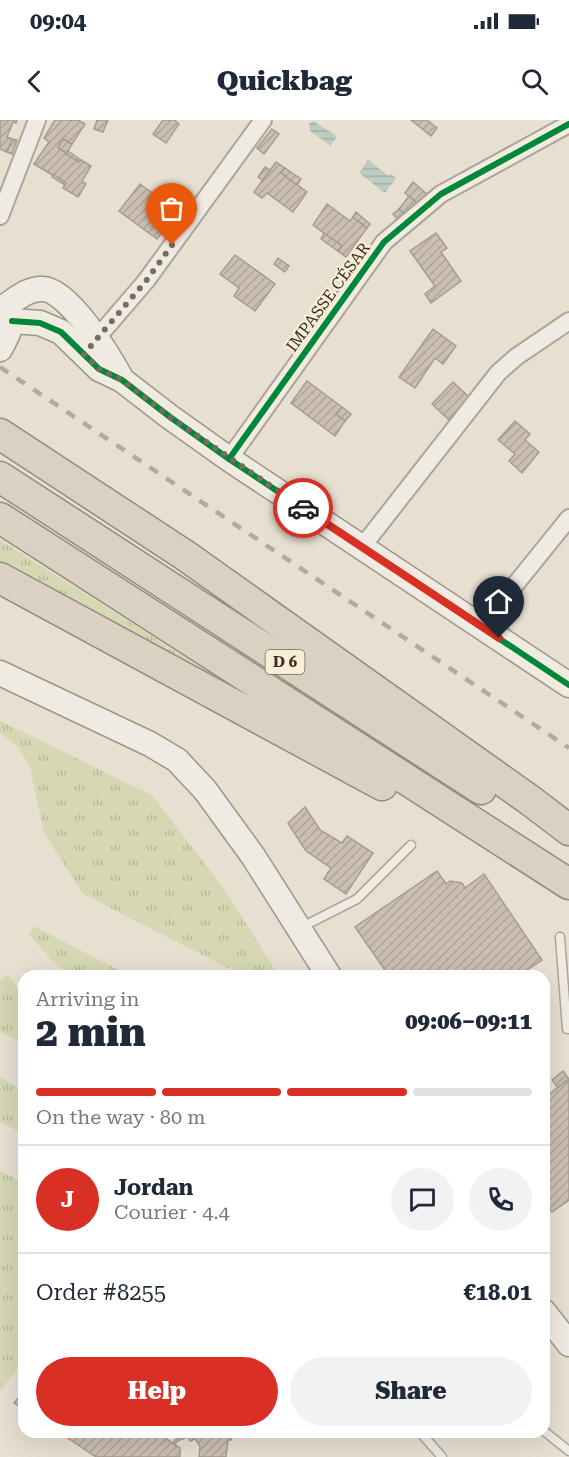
<!DOCTYPE html>
<html lang="en">
<head>
<meta charset="utf-8">
<style>
  body { margin:0; font-family:"Roboto Serif",serif; background:#f2f2f3; color:#1f2937; height:100vh; display:flex; flex-direction:column; font-size:22px; white-space:nowrap }
  * { box-sizing:border-box; margin:0 }
  p { font-size:20px; color:#747a83 }
  .icon { flex:none; width:33px; height:33px; fill:none; stroke:currentColor; stroke-width:2; stroke-linecap:round; stroke-linejoin:round }
  .map { position:relative; flex:1; overflow:hidden }
  .details { position:absolute; left:18px; top:850px; width:532px; height:468px; display:flex; flex-direction:column; background:#fff; border-radius:18px; box-shadow:0 6px 24px #0002 }
  .details>* { flex:none }
  .pin { position:absolute; display:grid; place-items:center; width:51px; height:51px; color:#fff; margin:-62px -26px; border-radius:50% 50% 50% 0; rotate:-45deg; box-shadow:0 0 6px #0007 }
  .pin .icon { rotate:45deg }
  .courier { position:absolute; display:grid; place-items:center; width:60px; height:60px; margin:-30px; border:4px solid #d93025; border-radius:50%; background:#fff; color:#222; box-shadow:0 2px 8px #0007 }
  .head em { font-style:normal; font-weight:800 }
  .head div { display:flex; flex-direction:column-reverse }
  .head { display:flex; align-items:center; justify-content:space-between; height:102px; padding:0 18px }
  h1 { font-size:39px; font-weight:800; line-height:45px }
  .bar { display:grid; grid-template-columns:repeat(4,1fr); gap:9px 6px; align-content:center; height:72px; padding:0 18px }
  .bar i { height:8px; border-radius:4px; background:#e0e1e3 }
  .bar .active { background:#d93025 }
  .bar p { grid-column:span 4 }
  .line { display:flex; align-items:center; gap:15px; padding:0 18px; border-top:2px solid #e0e1e3 }
  .line div { flex:1 }
  .round { display:grid; place-items:center; flex:none; width:63px; height:63px; border-radius:32px; background:#f2f2f3 }
  .action { display:flex; gap:12px; margin-top:auto; padding:12px 18px }
  .action a { flex:1; height:69px; border-radius:36px; background:#d93025; color:#fff; font-size:24px; font-weight:800; line-height:69px; text-align:center }
  .action a+a { background:#f2f2f3; color:#1f2937 }
  .status { display:flex; justify-content:space-between; align-items:center; height:42px; padding:0 30px; background:#fff; direction:ltr }
  .status svg { height:16px; fill:currentColor }
  header { display:flex; justify-content:space-between; align-items:center; height:78px; padding:0 18px; background:#fff; font-size:27px; font-weight:800 }
  .map>svg:first-child { display:block }
</style>
</head>
<body>
<div class="status"><b>09:04</b><svg viewBox="0 0 49 12"><path d="M0 12V9h3v3zM5 12V6h3v6zM10 12V3h3v9zM15 12V0h3v12zM26 1h20v11H26zM47 4h2v5h-2z"/></svg></div>
<header><svg class="icon" aria-label="back" viewBox="0 0 24 24"><path d="M15 5l-7 7 7 7"/></svg>Quickbag<svg class="icon" aria-label="search" viewBox="0 0 24 24"><circle cx="10" cy="10" r="6"/><path d="M15 15l6 6"/></svg></header>
<div class="map">
<svg width="569" height="1337" viewBox="0 0 569 1337">
  <defs>
    <pattern id="grass-tufts" width="24" height="20" patternUnits="userSpaceOnUse" patternTransform="scale(1.5)"><rect width="24" height="20" fill="#d6d7b3"/><path d="M3 7l-1-3M5 7V3M7 7l1-3M15 17l-1-3M17 17v-4M19 17l1-3" fill="none" stroke="#b9b99a"/></pattern>
    <pattern id="water-rules" width="6" height="5" patternUnits="userSpaceOnUse" patternTransform="scale(1.5)"><rect width="6" height="5" fill="#bcccc2"/><path d="M0 2.5h6" fill="none" stroke="#a2b0a6"/></pattern>
    <pattern id="building-hatch" width="6" height="6" patternUnits="userSpaceOnUse" patternTransform="scale(1.5)"><rect width="6" height="6" fill="#cbbfb2"/><path d="M-1 1l2-2M0 6l6-6M5 7l2-2" fill="none" stroke="#afa499"/></pattern>
  </defs>
  <rect width="100%" height="100%" fill="#e7e0d1"/>
  <g fill="url(#grass-tufts)">
    <path d="M 0,420 L 245,575 L 0,444 Z"/>
    <path d="M 0,601 L 152,675 L 224,769 L 279,856 L 244,856 L 83,774 L 44,713 L 30,647 L 20,629 L 0,612 Z"/>
    <path d="M 34,806 L 130,856 L 72,856 L 53,842 L 29,814 Z"/>
    <path d="M 8,854 L 24,879 L 24,923 L 0,912 L 0,860 Z"/>
    <path d="M 0,957 L 24,971 L 24,1014 L 0,1002 Z"/>
    <path d="M 0,1051 L 24,1062 L 24,1240 L 0,1271 Z"/>
  </g>
  <g fill="url(#water-rules)">
    <path d="M 313,1 L 337,16 L 331,26 L 310,11 L 309,4 Z"/>
    <path d="M 368,40 L 389,56 L 391,54 L 396,58 L 385,73 L 359,53 Z"/>
  </g>
  <g fill="url(#building-hatch)" stroke="#a89c90" stroke-width="1.5">
    <path d="M 0,0 L 17,0 L 16,3 L 13,2 L 7,17 L 12,19 L 7,32 L 0,29 Z"/>
    <path d="M 55,0 L 78,0 L 85,4 L 72,24 L 63,19 L 58,28 L 79,42 L 81,40 L 91,46 L 82,61 L 86,64 L 78,77 L 63,68 L 66,63 L 34,44 L 49,22 L 44,18 Z"/>
    <path d="M 97,0 L 108,0 L 103,12 L 94,9 Z"/>
    <path d="M 163,0 L 176,0 L 175,1 L 179,4 L 166,23 L 153,14 Z"/>
    <path d="M 411,0 L 427,0 L 437,8 L 431,16 Z"/>
    <path d="M 272,9 L 279,14 L 264,34 L 257,28 Z"/>
    <path d="M 12,19 L 17,20 L 12,34 L 7,32 Z"/>
    <path d="M 63,19 L 72,24 L 67,33 L 58,28 Z"/>
    <path d="M 68,31 L 81,40 L 79,42 L 66,34 Z"/>
    <path d="M 276,42 L 285,48 L 281,53 L 307,72 L 293,92 L 267,73 L 262,78 L 254,72 Z"/>
    <path d="M 265,47 L 270,50 L 263,60 L 258,57 Z"/>
    <path d="M 285,48 L 301,59 L 297,65 L 281,53 Z"/>
    <path d="M 53,54 L 66,63 L 65,65 L 52,57 Z"/>
    <path d="M 413,62 L 429,76 L 419,85 L 405,73 Z"/>
    <path d="M 140,64 L 177,91 L 157,119 L 119,91 Z"/>
    <path d="M 409,76 L 419,85 L 406,96 L 399,89 Z"/>
    <path d="M 327,84 L 350,101 L 353,97 L 367,108 L 346,137 L 338,131 L 342,126 L 313,105 Z"/>
    <path d="M 399,89 L 406,96 L 400,102 L 393,94 Z"/>
    <path d="M 356,92 L 370,104 L 367,108 L 353,97 Z"/>
    <path d="M 324,113 L 342,126 L 338,131 L 321,119 Z"/>
    <path d="M 436,113 L 447,128 L 441,132 L 461,161 L 431,183 L 425,174 L 435,166 L 410,131 Z"/>
    <path d="M 235,135 L 275,164 L 255,191 L 234,176 L 239,168 L 220,154 Z"/>
    <path d="M 278,138 L 289,146 L 285,152 L 274,144 Z"/>
    <path d="M 433,209 L 456,226 L 443,244 L 435,238 L 415,268 L 399,257 Z"/>
    <path d="M 307,261 L 342,287 L 336,294 L 345,301 L 335,316 L 291,283 Z"/>
    <path d="M 453,262 L 470,278 L 449,300 L 432,284 Z"/>
    <path d="M 342,287 L 351,294 L 345,301 L 336,294 Z"/>
    <path d="M 515,301 L 530,314 L 525,320 L 539,332 L 522,353 L 509,341 L 515,334 L 498,320 Z"/>
    <path d="M 305,687 L 320,710 L 342,723 L 347,716 L 373,733 L 346,774 L 324,759 L 331,748 L 306,731 L 288,703 Z"/>
    <path d="M 437,751 L 446,764 L 450,761 L 462,763 L 465,768 L 484,754 L 542,840 L 518,856 L 389,856 L 355,807 Z"/>
    <path d="M 563,951 L 569,959 L 558,968 L 552,960 Z"/>
    <path d="M 569,959 L 569,1080 L 552,1092 L 544,1082 L 544,978 Z"/>
    <path d="M 24,1271 L 24,1289 L 14,1283 Z"/>
    <path d="M 59,1312 L 156,1312 L 180,1328 L 180,1337 L 96,1337 Z"/>
    <path d="M 186,1312 L 232,1312 L 231,1320 L 228,1320 L 226,1337 L 199,1337 L 200,1326 L 195,1319 L 190,1321 Z"/>
    <path d="M 187,1314 L 188,1317 L 177,1321 L 175,1325 L 173,1323 L 175,1320 Z"/>
  </g>
  <g fill="none" stroke-linecap="round" stroke-linejoin="round">
    <defs>
      <g id="lane">
        <path d="M 302,807 L 357,779 L 411,725"/>
        <path d="M 560,817 L 567,909 L 569,909"/>
        <path d="M 544,1311 L 569,1331"/>
        <path d="M 420,1312 L 442,1337"/>
      </g>
      <g id="street">
        <path d="M 0,96 L 37,0"/>
        <path d="M 90,226 L 146,161 L 263,0"/>
        <path d="M 229,339 L 384,122 L 441,74 L 569,4"/>
        <path d="M 362,427 L 498,253 L 516,237 L 569,201"/>
        <path d="M 481,507 L 569,398"/>
      </g>
      <g id="secondary">
        <path d="M 6,186 C 17,178 29,168 43,169 C 69,170 109,236 121,258"/>
        <path d="M 12,201 L 40,203 L 61,212 L 99,249 L 122,260 L 170,297 L 229,339 L 569,565"/>
        <path d="M 0,229 C 8,214 16,203 6,186"/>
        <path d="M 0,553 L 150,624 L 177,640 L 205,670 L 253,736 L 329,856"/>
        <path d="M 544,1192 L 569,1224"/>
      </g>
      <g id="highway">
        <path d="M 0,314 L 186,436 L 531,681 L 569,710"/>
        <path d="M 0,357 L 481,669"/>
        <path d="M 0,398 L 569,764"/>
        <path d="M 0,458 L 382,665"/>
      </g>
    </defs>
    <use href="#lane" stroke="#ada599" stroke-width="11"/>
    <use href="#street" stroke="#ada599" stroke-width="20"/>
    <use href="#secondary" stroke="#9c958a" stroke-width="27"/>
    <use href="#highway" stroke="#928b80" stroke-width="33"/>
    <use href="#lane" stroke="#efebe3" stroke-width="8"/>
    <use href="#street" stroke="#efebe3" stroke-width="16"/>
    <use href="#secondary" stroke="#efebe3" stroke-width="24"/>
    <use href="#highway" stroke="#dad1c2" stroke-width="30"/>
    <path stroke="#afaaa2" stroke-width="4.5" stroke-dasharray="10 10" stroke-linecap="butt" d="M 0,247 L 569,628"/>
    <defs>
      <g id="cycleway">
        <path d="M 12,201 L 40,203 L 61,212 L 99,249 L 122,260 L 170,297 L 229,339 L 569,565"/>
        <path d="M 229,339 L 384,122 L 441,74 L 569,4"/>
      </g>
    </defs>
    <use href="#cycleway" stroke="#f7eed8" stroke-width="10"/>
    <use href="#cycleway" stroke="#00873e" stroke-width="6"/>
  </g>
  <g fill="none" stroke-linecap="round" stroke-linejoin="round">
    <path stroke="#786c5e" stroke-width="6" stroke-dasharray="0 10.8" d="M 172,125 L 146,161 L 84,234 L 99,249 L 122,260 L 170,297 L 303,388"/>
    <path stroke="#d93025" stroke-width="8" d="M 303,388 L 499,518"/>
  </g>
  <g text-anchor="middle" dominant-baseline="central" stroke-width="4.5" stroke-linejoin="round" paint-order="stroke">
    <rect fill="#f7eed8" stroke="#756857" stroke-width="1.5" x="265.5" y="530" width="39" height="24" rx="4.5"/>
    <g font-size="15" font-weight="bold" fill="#3d2e20">
      <text x="285" y="542">D 6</text>
    </g>
    <g font-size="16" fill="#3d2e20" stroke="#f7eed8">
      <text transform="translate(328 177) rotate(-54)">IMPASSE CÉSAR</text>
    </g>
  </g>
</svg>
<div class="pin" style="left:172px;top:125px;background:#ea580c"><svg class="icon" aria-label="bag" viewBox="0 0 24 24"><path d="M5 8h14l-1 12H6zM9 8a3 3 0 0 1 6 0"/></svg></div>
<div class="pin" style="left:499px;top:518px;background:#1f2937"><svg class="icon" aria-label="home" viewBox="0 0 24 24"><path d="M3 11l9-7 9 7M6 9v11h12V9"/></svg></div>
<div class="courier" style="left:303px;top:388px"><svg class="icon" aria-label="car" viewBox="0 0 24 24"><path d="M5 17H2v-5l4-1 3-4h7l3 4 3 1v5h-3M9 17h6M6 11h13"/><circle cx="7" cy="17" r="2"/><circle cx="17" cy="17" r="2"/></svg></div>
<section class="details">
<div class="head"><div><h1>2 min</h1><p>Arriving in</p></div><em>09:06–09:11</em></div>
<div class="bar"><i class="active"></i><i class="active"></i><i class="active"></i><i></i><p>On the way · 80 m</p></div>
<div class="line" style="height:108px"><b class="round" style="background:#d93025;color:#fff">J</b><div><b>Jordan</b><p>Courier · 4.4</p></div><a class="round"><svg class="icon" aria-label="chat" viewBox="0 0 24 24"><path d="M4 5h16v11H9l-5 4z"/></svg></a><a class="round"><svg class="icon" aria-label="phone" viewBox="0 0 24 24"><path d="M5 4h4l2 5-3 2q2 4 5 5l2-3 5 2v4C11 20 4 13 5 4z"/></svg></a></div>
<div class="line" style="height:78px"><div>Order #8255</div><b>€18.01</b></div>
<div class="action"><a>Help</a><a>Share</a></div>
</section>
</div>
</body>
</html>
